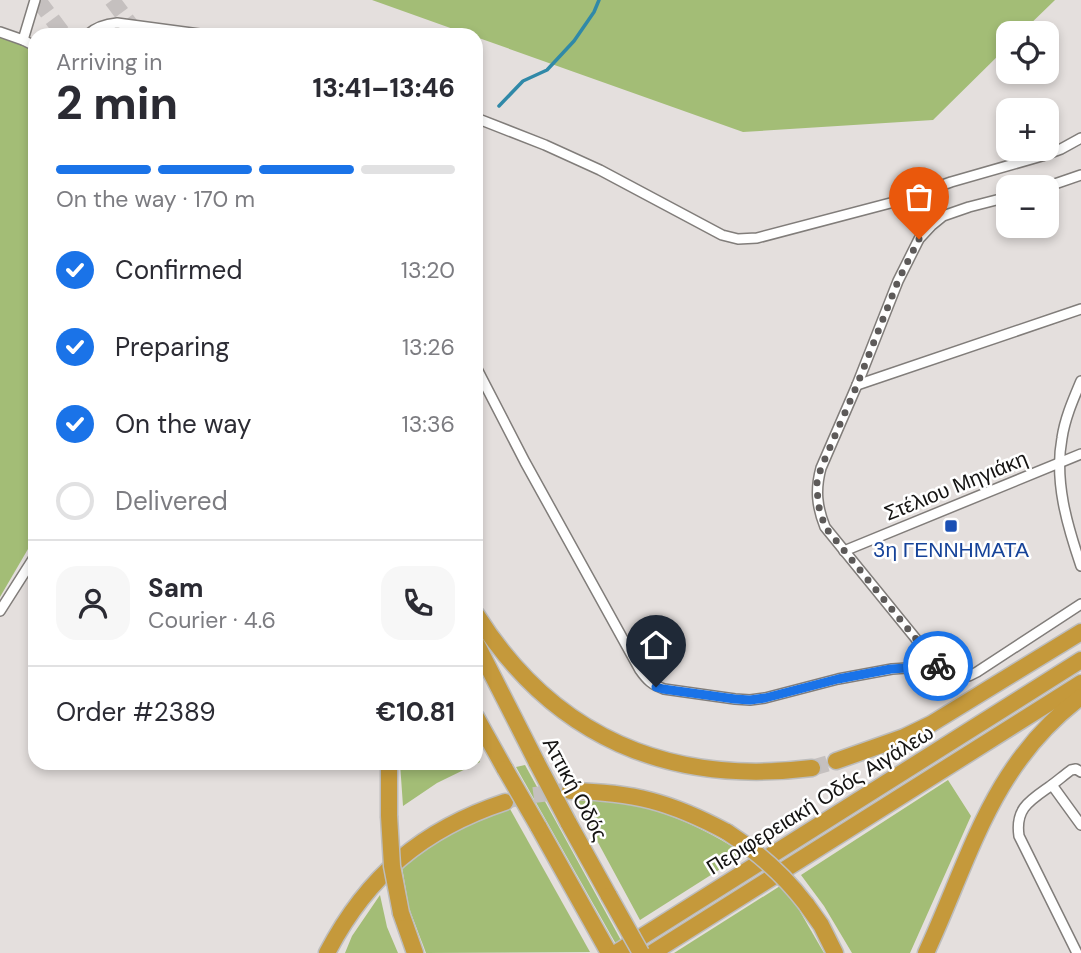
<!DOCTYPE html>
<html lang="en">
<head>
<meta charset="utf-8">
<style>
  body { margin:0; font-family:"DM Sans",sans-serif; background:#f7f7f7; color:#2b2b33; height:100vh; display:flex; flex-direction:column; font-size:26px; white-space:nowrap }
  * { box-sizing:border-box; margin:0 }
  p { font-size:23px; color:#7c7c81 }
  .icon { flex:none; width:38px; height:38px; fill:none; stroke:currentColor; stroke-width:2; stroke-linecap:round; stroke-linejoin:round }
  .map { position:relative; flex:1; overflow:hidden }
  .details { position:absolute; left:28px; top:28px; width:455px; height:742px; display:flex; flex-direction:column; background:#fff; border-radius:21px; box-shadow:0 4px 10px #0003 }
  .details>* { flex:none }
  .buttons { position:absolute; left:996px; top:21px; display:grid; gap:14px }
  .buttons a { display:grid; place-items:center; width:63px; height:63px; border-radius:14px; background:#fff; box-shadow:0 4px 10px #0003; font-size:35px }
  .pin { position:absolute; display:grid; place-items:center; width:60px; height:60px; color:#fff; margin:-72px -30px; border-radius:50% 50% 50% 0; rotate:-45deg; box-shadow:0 0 7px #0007 }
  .pin .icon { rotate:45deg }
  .courier { position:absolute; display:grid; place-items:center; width:70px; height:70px; margin:-35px; border:5px solid #1a73e8; border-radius:50%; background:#fff; color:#222; box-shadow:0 2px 9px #0007 }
  .overview em { font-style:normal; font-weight:800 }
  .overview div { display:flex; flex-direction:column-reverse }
  .overview { display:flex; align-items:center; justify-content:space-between; height:119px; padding:0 28px }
  h1 { font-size:46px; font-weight:800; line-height:52px }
  .bar { display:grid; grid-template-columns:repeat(4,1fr); gap:10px 7px; align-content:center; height:84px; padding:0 28px }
  .bar i { height:9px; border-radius:5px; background:#e1e1e2 }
  .bar .active { background:#1a73e8 }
  .bar p { grid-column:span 4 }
  .line { display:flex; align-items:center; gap:18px; padding:0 28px; border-top:2px solid #e1e1e2 }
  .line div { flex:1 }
  .round { display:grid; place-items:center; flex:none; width:74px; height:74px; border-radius:21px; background:#f7f7f7 }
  ol { padding:0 28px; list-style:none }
  li { display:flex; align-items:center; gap:21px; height:77px }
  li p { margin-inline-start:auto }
  li .icon { padding:7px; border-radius:50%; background:#1a73e8; color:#fff; stroke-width:4 }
  li:last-child { color:#7c7c81 }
  li i { width:38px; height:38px; border:4px solid #e1e1e2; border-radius:50% }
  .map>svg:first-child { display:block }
</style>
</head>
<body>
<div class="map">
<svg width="1081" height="953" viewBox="0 0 1081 953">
  <rect width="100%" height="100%" fill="#e4dfdd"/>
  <g fill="#a3bd76">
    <path d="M 372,0 L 1055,0 L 1021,33 L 1008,33 L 1008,46 L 933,120 L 743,132 L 476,37 L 476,35 L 470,35 Z"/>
    <path d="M 0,34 L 35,49 L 35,537 L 0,597 Z"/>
    <path d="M 476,754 L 480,762 L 437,783 L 403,806 L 400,763 L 476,763 Z"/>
    <path d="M 525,765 L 628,953 L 621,953 L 516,767 Z"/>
    <path d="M 948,780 L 971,816 L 910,953 L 852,953 L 824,906 L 801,875 Z"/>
    <path d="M 575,800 C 588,801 601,800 614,802 C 662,808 704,828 744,854 L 640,920 Z"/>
    <path d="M 510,809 L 590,952 L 426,953 L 409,908 L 402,867 C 438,839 466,825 510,809 Z"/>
    <path d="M 780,886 L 798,908 L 824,953 L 674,953 Z"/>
    <path d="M 380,895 L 387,927 L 398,953 L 345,953 L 352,936 Z"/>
  </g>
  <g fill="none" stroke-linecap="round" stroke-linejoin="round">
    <path stroke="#3089a8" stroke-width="3.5" d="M 499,106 L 523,81 L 547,70 L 574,41 L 594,12 L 599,0"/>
    <g stroke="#c5c0bf" stroke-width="16" stroke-dasharray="16 8" stroke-linecap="butt">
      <path d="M 38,0 L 64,35"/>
      <path d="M 112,0 L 138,35"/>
      <path d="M 812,768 L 836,761"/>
      <path d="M 510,800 L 527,796 L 564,791"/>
    </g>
    <defs>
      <g id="minor">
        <path d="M 0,32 L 23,40 L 35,46"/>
        <path d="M 87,35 C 96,27 105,24 117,23 L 207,35"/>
        <path d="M 23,40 L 35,0"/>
        <path d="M 476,118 L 545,145 L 600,170 L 722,235 L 738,239 L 757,238 L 898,201 L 951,182 L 1042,156 L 1061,149 L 1081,138"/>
        <path d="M 1046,187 L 1081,175"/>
        <path d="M 1008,197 L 969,207 L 943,216 L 932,225 L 919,239 L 898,281 L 857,385 L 821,468 C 815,490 817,507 825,527 L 938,666 L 951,674 L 960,676 L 969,676 L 977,672 L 1081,604"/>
        <path d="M 476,367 L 525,462 L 640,670 C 647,680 652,685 664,689 L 735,699 L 750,700 L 765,698 L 838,679 L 892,669 L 938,666"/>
        <path d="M 1081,381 C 1073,400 1065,418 1062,438 C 1054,481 1067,525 1081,566"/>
        <path d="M 857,385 L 1081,309"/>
        <path d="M 844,551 L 1081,454"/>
        <path d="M 0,611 L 35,556"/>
        <path d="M 1052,785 L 1081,825"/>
        <path d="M 1077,953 L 1019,836 C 1015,809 1029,801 1049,787 C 1056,782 1063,776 1071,770 L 1076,769 L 1081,772"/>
      </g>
      <g id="motorway">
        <path d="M 476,614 C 553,737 669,786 812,768"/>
        <path d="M 476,643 L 537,763"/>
        <path d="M 476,717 L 505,769"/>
        <path d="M 836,761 L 904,737 L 931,724 L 1081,632"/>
        <path d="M 570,791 C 633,792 671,802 727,832"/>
        <path d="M 389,816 L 389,763"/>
        <path d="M 568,822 L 609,896"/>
        <path d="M 538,826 L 609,953"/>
        <path d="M 806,904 L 821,925 L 835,953"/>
        <path d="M 401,913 L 415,953"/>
        <path d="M 327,953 C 367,876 423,829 505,802"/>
        <path d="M 616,953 L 1081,660"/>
        <path d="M 652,953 L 1081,683"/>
        <path d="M 926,953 C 971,856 991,765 1081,697"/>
      </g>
    </defs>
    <use href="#minor" stroke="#817d7a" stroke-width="12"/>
    <use href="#motorway" stroke="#bdbdbd" stroke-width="19"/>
    <use href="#minor" stroke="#fff" stroke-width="9"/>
    <use href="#motorway" stroke="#c5993b" stroke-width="16"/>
    <defs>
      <g id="motorway-bridge">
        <path d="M 537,763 L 568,822"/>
        <path d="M 505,769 L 538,826"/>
        <path d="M 389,816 L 392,866 L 401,913"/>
        <path d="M 727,832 C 758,852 783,874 806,904"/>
        <path d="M 609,896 L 641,953"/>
      </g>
    </defs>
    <use href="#motorway-bridge" stroke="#bdbdbd" stroke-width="19" stroke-linecap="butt"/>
    <use href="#motorway-bridge" stroke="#c5993b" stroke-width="16"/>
  </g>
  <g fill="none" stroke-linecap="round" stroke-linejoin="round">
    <path stroke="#5d5a59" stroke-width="7" stroke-dasharray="0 12.6" d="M 919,239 L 898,281 L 857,385 L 821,468 L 817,482 L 818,504 L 825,527 L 938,666"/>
    <path stroke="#1a73e8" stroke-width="9" d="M 656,687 L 663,689 L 735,699 L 750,700 L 765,698 L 838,679 L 891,669 L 938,666"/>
  </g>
  <rect fill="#1a4fb4" stroke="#fff" stroke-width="2.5" x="944" y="519" width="14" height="14" rx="3.5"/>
  <g text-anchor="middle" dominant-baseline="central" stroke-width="5" stroke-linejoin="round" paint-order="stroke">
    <g font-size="21" fill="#141312" stroke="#fff">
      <text transform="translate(956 486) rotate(-22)">Στέλιου Μηγιάκη</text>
      <text transform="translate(575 789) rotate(62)">Αττική Οδός</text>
      <text transform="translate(820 800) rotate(-32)">Περιφερειακή Οδός Αιγάλεω</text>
    </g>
    <g font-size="21" fill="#164399" stroke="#fff">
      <text x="951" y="550">3η ΓΕΝΝΗΜΑΤΑ</text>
    </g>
  </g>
</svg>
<div class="buttons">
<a><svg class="icon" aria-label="locate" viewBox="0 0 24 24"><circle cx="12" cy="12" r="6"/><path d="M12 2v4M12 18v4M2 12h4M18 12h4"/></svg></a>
<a>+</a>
<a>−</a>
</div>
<div class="pin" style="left:919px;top:239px;background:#ea580c"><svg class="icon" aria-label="bag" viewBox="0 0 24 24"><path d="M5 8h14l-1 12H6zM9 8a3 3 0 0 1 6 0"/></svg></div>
<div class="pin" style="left:656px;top:687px;background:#1f2937"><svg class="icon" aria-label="home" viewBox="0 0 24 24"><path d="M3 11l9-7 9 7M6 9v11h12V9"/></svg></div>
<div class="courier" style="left:938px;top:666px"><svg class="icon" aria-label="bike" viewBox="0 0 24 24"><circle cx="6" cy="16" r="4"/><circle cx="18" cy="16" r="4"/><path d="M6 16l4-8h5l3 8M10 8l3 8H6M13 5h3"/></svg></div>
<section class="details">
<div class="overview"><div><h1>2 min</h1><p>Arriving in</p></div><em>13:41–13:46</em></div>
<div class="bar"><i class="active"></i><i class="active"></i><i class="active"></i><i></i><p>On the way · 170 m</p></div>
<ol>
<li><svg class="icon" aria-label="check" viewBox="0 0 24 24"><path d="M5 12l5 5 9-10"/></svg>Confirmed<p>13:20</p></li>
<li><svg class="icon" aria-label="check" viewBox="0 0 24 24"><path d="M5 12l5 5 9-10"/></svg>Preparing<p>13:26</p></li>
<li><svg class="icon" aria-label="check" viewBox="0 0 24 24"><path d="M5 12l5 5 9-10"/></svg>On the way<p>13:36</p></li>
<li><i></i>Delivered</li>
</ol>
<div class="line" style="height:126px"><a class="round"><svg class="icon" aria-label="person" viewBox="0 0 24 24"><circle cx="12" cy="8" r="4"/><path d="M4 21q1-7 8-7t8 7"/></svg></a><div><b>Sam</b><p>Courier · 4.6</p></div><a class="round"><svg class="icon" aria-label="phone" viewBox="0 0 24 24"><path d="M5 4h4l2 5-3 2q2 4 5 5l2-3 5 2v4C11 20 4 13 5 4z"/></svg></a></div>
<div class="line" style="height:91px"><div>Order #2389</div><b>€10.81</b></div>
</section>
</div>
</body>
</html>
